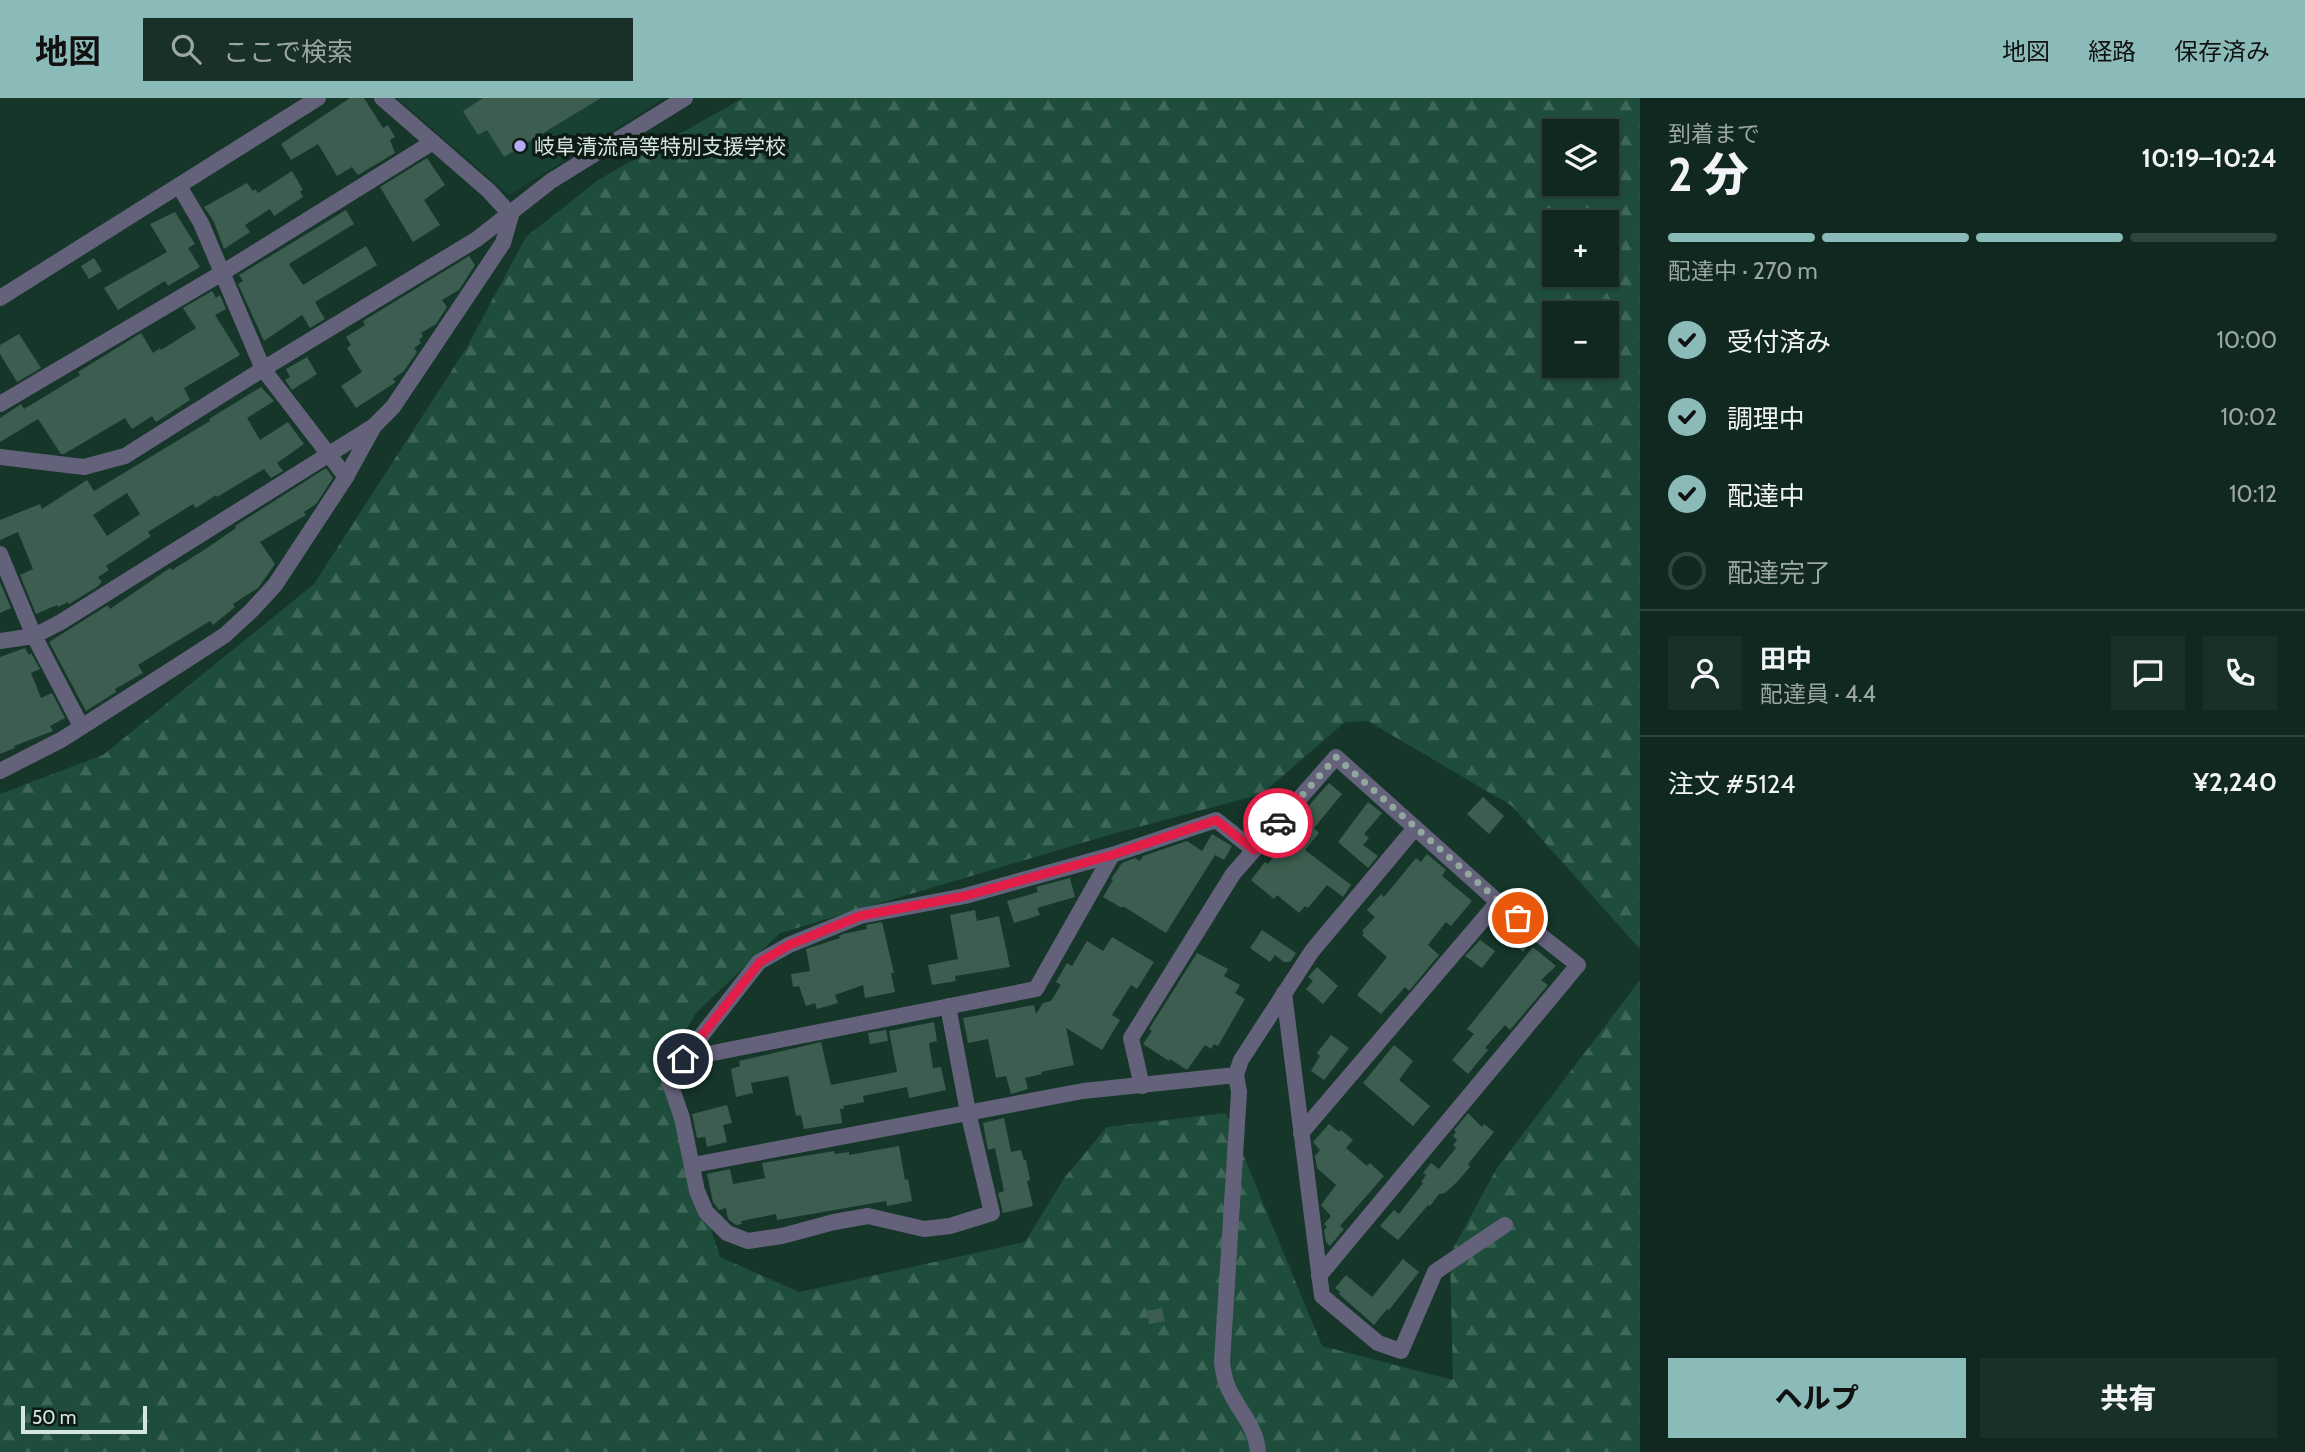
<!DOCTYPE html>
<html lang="ja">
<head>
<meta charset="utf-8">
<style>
  body { margin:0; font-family:Cabin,"Noto Sans JP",sans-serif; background:#193029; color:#f1f3f6; height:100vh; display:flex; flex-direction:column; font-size:26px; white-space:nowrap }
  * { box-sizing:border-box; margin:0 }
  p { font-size:23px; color:#9ca6a5 }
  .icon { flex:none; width:38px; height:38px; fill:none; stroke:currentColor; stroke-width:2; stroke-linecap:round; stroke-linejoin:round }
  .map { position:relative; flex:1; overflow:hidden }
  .side { display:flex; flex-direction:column; background:#102820; width:665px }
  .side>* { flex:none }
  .controls { position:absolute; left:1542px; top:21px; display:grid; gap:14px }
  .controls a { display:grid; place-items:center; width:77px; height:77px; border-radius:0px; background:#102820; box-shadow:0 2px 5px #0004,0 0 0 2px #30443e; font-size:35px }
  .scale { position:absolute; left:21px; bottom:18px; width:126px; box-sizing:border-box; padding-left:7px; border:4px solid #d4e6de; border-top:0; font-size:19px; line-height:24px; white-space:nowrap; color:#d4e6de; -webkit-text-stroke:5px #0d1b15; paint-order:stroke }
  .pin { position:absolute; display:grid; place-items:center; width:60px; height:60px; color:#fff; margin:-30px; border:4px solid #fff; border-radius:50%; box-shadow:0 2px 7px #0007 }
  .courier { position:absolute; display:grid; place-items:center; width:70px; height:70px; margin:-35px; border:5px solid #e11d48; border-radius:50%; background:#fff; color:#222; box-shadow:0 2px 9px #0007 }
  .overview em { font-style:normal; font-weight:800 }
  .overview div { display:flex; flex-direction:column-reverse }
  .overview { display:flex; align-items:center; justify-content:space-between; height:119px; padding:0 28px }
  h1 { font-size:46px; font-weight:800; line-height:52px }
  .bar { display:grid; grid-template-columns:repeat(4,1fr); gap:10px 7px; align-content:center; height:84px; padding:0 28px }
  .bar i { height:9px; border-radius:5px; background:#30443e }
  .bar .selected { background:#8bbbb9 }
  .bar p { grid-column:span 4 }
  .line { display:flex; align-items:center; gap:18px; padding:0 28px; border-top:2px solid #30443e }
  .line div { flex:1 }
  .round { display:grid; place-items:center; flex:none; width:74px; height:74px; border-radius:0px; background:#193029 }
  ol { padding:0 28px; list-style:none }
  li { display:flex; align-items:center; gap:21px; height:77px }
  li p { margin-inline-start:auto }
  li .icon { padding:7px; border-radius:50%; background:#8bbbb9; color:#111; stroke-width:4 }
  li:last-child { color:#9ca6a5 }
  li i { width:38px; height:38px; border:4px solid #30443e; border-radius:50% }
  .primary-button { display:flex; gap:14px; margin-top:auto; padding:14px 28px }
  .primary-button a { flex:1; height:80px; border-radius:0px; background:#8bbbb9; color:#111; font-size:28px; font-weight:800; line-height:80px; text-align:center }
  .primary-button a+a { background:#193029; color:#f1f3f6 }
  header { display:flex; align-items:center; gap:42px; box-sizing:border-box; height:98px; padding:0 35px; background:#8bbbb9; color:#111 }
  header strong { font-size:33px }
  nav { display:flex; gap:38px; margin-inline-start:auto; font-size:24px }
  .search { width:490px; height:63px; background:#193029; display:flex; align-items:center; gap:18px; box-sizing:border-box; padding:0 24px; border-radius:0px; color:#9ca6a5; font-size:26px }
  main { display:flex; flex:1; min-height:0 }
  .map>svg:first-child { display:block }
</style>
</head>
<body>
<header>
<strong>地図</strong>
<div class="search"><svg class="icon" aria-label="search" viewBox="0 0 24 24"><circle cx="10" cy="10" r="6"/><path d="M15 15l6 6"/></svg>ここで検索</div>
<nav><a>地図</a><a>経路</a><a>保存済み</a></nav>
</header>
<main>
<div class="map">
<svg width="1640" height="1354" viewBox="0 0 1640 1354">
  <defs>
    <pattern id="forest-firs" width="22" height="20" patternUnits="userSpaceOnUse" patternTransform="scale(1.75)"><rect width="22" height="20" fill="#1e4d3c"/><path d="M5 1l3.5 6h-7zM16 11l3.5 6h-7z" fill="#3e6758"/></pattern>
  </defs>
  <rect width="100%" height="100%" fill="#16362a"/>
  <path fill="#184133" d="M 397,0 L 665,0 L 509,97 Z"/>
  <path fill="url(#forest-firs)" fill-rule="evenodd" d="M 743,0 L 1640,0 L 1640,851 L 1512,708 L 1368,623 L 1345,624 L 1262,696 L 1112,736 L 780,835 L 695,916 L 661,977 L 720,1159 L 799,1194 L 1025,1144 L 1065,1079 L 1107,1029 L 1226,1015 L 1322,1248 L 1453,1282 L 1450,1156 L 1497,1070 L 1640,882 L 1640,1354 L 0,1354 L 0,696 L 103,657 L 314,486 L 467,249 L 526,139 L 598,82 ZM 1554,33 L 1606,33 L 1606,86 L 1554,86 ZM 1554,124 L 1606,124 L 1606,177 L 1554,177 ZM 1554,215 L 1606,215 L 1606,268 L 1554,268 Z"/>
  <g fill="#3c5d4f" fill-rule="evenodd">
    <path d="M 350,0 L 364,0 L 383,30 L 388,27 L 395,39 L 390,42 L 395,55 L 358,77 L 352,69 L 337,78 L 318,46 L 291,62 L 281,46 Z"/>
    <path d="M 483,0 L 601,0 L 504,59 L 487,32 L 478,37 L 463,13 Z"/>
    <path d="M 427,60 L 445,87 L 424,102 L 440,127 L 413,144 L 380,89 Z"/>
    <path d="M 292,73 L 303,92 L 300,93 L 303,99 L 274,118 L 270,111 L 245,127 L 250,134 L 224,151 L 214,124 L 204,109 L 247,85 L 253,93 L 255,91 L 258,95 Z"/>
    <path d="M 346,112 L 354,126 L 289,166 L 303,187 L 366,148 L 377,167 L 315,204 L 325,221 L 310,230 L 302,217 L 264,243 L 238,186 L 243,183 L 239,177 Z"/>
    <path d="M 175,114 L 195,146 L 188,150 L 200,169 L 168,188 L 165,183 L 118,212 L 104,190 L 167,154 L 150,126 Z"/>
    <path d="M 469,158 L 475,167 L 459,192 L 442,202 L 447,209 L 436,226 L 421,235 L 423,238 L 419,242 L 421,245 L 414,250 L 417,254 L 404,273 L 393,281 L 396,284 L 356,310 L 341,288 L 362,274 L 347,250 L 351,247 L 346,239 L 365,227 L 363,223 Z"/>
    <path d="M 94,160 L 102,173 L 89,181 L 81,168 Z"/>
    <path d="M 212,193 L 216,200 L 220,197 L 226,211 L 215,217 L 240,257 L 184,290 L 190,302 L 156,324 L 152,318 L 132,331 L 125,320 L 64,356 L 61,356 L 38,321 L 0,344 L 0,320 L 21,306 L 24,311 L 57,291 L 80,277 L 78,274 L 141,235 L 153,255 L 160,250 L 161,252 L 196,230 L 183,210 Z"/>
    <path d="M 19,236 L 41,270 L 17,284 L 0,256 L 0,247 Z"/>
    <path d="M 307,259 L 317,276 L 292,292 L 285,282 L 290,279 L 286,271 Z"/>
    <path d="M 261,289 L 274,303 L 247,320 L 260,342 L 288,324 L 304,346 L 277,365 L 283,373 L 271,380 L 264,371 L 217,399 L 216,397 L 196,410 L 193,406 L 148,434 L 151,438 L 106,468 L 109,472 L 98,479 L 102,484 L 97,489 L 69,506 L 68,504 L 58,509 L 57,507 L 36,516 L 20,477 L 33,471 L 18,434 L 0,442 L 0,422 L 40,406 L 42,411 L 87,382 L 94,393 L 210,323 L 209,321 ZM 127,395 L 140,416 L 107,438 L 93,417 Z"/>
    <path d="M 326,370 L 333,380 L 316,406 L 304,414 L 306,417 L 260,444 L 275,466 L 258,490 L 233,506 L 235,509 L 213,527 L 210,523 L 138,567 L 143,575 L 115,591 L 116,594 L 86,613 L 49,544 L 108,507 L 110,511 L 170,470 L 172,472 L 207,450 L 236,430 L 235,428 Z"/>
    <path d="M 0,484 L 11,510 L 0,515 Z"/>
    <path d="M 25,550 L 29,557 L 31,555 L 40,571 L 31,575 L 41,600 L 52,595 L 65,620 L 50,628 L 53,633 L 14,648 L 15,650 L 0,656 L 0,559 Z"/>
    <path d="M 1329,685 L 1342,696 L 1314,730 L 1319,735 L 1305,752 L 1351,787 L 1343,799 L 1327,787 L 1308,810 L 1305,808 L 1299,815 L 1277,797 L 1274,801 L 1251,782 L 1265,764 L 1268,766 L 1284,746 L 1279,741 Z"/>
    <path d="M 1483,699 L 1504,718 L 1489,736 L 1467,716 Z"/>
    <path d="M 1368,704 L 1382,715 L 1364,736 L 1369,740 L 1363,747 L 1378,758 L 1368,770 L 1338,744 Z"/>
    <path d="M 1212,736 L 1232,748 L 1224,762 L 1215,757 L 1166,835 L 1123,808 L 1122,810 L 1103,799 L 1113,782 L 1111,781 L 1122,765 L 1135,760 L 1140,763 L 1143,758 L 1187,743 L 1202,753 Z"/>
    <path d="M 1427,756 L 1446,772 L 1442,778 L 1472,803 L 1451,828 L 1446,824 L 1428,847 L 1439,857 L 1409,893 L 1405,889 L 1381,916 L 1357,897 L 1387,859 L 1362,837 L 1364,835 L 1362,833 L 1375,819 L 1367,812 L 1381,796 L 1384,799 L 1416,760 L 1421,764 Z"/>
    <path d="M 1070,780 L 1075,799 L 1037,810 L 1040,817 L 1014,825 L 1007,803 L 1038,794 L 1036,789 Z"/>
    <path d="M 975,812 L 977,823 L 999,818 L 1010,869 L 955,878 L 956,883 L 932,887 L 928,867 L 958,861 L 950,817 Z"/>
    <path d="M 882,824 L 894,875 L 891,875 L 895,894 L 865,900 L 863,887 L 835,897 L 838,905 L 817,911 L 815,905 L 806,908 L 799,888 L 793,889 L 791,876 L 810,873 L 806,851 L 840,840 L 839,838 L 843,836 L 867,831 L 866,827 Z"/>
    <path d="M 1262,832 L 1296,855 L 1290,864 L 1284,864 L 1275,857 L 1270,864 L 1250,850 Z"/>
    <path d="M 1516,832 L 1531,844 L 1523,854 L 1508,842 Z"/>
    <path d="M 1112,839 L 1154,864 L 1137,891 L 1131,887 L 1112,917 L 1120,922 L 1102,952 L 1066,930 L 1074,967 L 1041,974 L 1042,976 L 1025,980 L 1028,991 L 1011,996 L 1006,978 L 996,980 L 988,941 L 968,945 L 963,920 L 1034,907 L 1036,916 L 1043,905 L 1051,903 L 1061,887 L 1056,884 L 1067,865 L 1072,868 L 1087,843 L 1103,853 Z"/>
    <path d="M 1480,842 L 1495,853 L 1482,870 L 1465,858 Z"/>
    <path d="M 1533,849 L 1556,868 L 1541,882 L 1548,887 L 1510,932 L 1505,927 L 1485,950 L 1488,952 L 1468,976 L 1452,962 L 1474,936 L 1467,931 Z"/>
    <path d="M 1197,855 L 1228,871 L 1224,878 L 1240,887 L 1235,895 L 1245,901 L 1218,948 L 1214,946 L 1211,951 L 1205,947 L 1187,972 L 1170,961 L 1169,963 L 1143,946 L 1152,933 L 1149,931 Z"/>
    <path d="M 1317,869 L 1338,888 L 1323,906 L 1306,891 L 1313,883 L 1308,879 Z"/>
    <path d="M 934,924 L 937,943 L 929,945 L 933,970 L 941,969 L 946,992 L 909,1000 L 907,989 L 863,998 L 864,1004 L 843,1008 L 844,1011 L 840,1011 L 842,1025 L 804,1031 L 801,1017 L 796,1018 L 788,978 L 751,985 L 753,995 L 736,999 L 731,971 L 740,968 L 739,963 L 821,944 L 831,987 L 897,974 L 889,933 Z"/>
    <path d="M 886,932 L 888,943 L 870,946 L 868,935 Z"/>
    <path d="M 1331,937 L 1349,950 L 1324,982 L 1311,973 L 1320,958 L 1317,955 Z"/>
    <path d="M 1394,947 L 1413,963 L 1399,982 L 1430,1008 L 1413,1028 L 1363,985 Z"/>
    <path d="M 727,1007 L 732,1025 L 723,1027 L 727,1044 L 707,1049 L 705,1039 L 697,1040 L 692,1016 Z"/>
    <path d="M 1468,1015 L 1482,1029 L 1484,1026 L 1494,1034 L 1468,1066 L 1470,1069 L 1458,1083 L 1445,1095 L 1439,1096 L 1430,1108 L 1428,1107 L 1398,1142 L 1380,1128 L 1394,1112 L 1399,1116 L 1423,1085 L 1421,1084 L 1426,1077 L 1423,1075 L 1431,1065 L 1439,1071 L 1456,1050 L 1453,1047 L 1457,1042 L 1453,1038 L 1456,1034 L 1454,1032 Z"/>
    <path d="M 1004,1020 L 1011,1054 L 1021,1052 L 1024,1062 L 1026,1062 L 1030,1082 L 1027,1083 L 1033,1108 L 1003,1115 L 998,1095 L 1004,1093 L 995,1050 L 988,1052 L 983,1025 Z"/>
    <path d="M 1329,1026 L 1339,1034 L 1341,1032 L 1353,1042 L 1346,1050 L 1367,1068 L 1370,1065 L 1384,1078 L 1340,1128 L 1344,1131 L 1330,1148 L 1326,1144 L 1324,1132 L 1327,1129 L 1324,1126 L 1331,1118 L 1321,1107 L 1336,1087 L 1317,1070 L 1315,1058 L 1320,1052 L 1313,1044 Z"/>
    <path d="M 899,1048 L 905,1082 L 908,1081 L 912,1103 L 887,1108 L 886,1103 L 777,1122 L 776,1116 L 741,1123 L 742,1126 L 736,1127 L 728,1121 L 726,1110 L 719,1112 L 713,1104 L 707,1076 L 730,1071 L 733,1086 L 765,1080 L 762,1065 L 834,1053 L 835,1056 L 849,1054 L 849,1057 Z"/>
    <path d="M 1403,1161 L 1419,1174 L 1389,1212 L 1387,1211 L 1374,1227 L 1339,1196 L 1340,1194 L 1335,1190 L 1346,1177 L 1372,1199 Z"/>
    <path d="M 1162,1210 L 1165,1223 L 1149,1226 L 1147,1213 Z"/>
  </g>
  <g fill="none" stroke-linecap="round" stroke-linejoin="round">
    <g stroke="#64627a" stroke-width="16">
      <path d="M 382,0 L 489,93 L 511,117"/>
      <path d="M 179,88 L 201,125 L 263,271 L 346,379"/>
      <path d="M 0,200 L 318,0"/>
      <path d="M 0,306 L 222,175 L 433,44"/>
      <path d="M 0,359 L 84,369 L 125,358 L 263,271 L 477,141 L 551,83 L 685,0"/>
      <path d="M 0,456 L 34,538 L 81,628"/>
      <path d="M 0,543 L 34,538 L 61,524 L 374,328 L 393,309 L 503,145 L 511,117"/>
      <path d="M 0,673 L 61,642 L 185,563 L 225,537 L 252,512 L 275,487 L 346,379 L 373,330"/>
      <path d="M 1284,895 L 1322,1198 L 1378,1245 L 1401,1253 L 1435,1174 L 1505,1127"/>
      <path d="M 948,908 L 968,1014 L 992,1115 L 950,1128 L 924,1131 L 868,1118 L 834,1124 L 782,1138 L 748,1143 L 727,1135 L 706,1114 L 697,1093 L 682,1020 L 669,982 L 683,961 L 1036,891 L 1112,757 L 1216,722 L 1254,752"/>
      <path d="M 683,961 L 759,864 L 789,847 L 860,818 L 965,798 L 1112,757"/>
      <path d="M 1142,988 L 1131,940 L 1233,776 L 1336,659 L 1498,804 L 1578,867 L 1319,1178"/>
      <path d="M 1301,1035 L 1498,804"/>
      <path d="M 693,1067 L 1083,993 L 1236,977"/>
      <path d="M 1258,1354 C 1256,1326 1236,1311 1227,1287 C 1224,1280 1223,1271 1222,1264 L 1239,994 L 1236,977 L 1241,962 L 1312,853 L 1415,730"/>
    </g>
  </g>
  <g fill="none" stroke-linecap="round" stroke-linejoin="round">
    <path stroke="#92a89f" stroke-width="7" stroke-dasharray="0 12.6" d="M 1278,725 L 1336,659 L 1518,820"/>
    <path stroke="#e11d48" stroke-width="9" d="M 683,961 L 760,864 L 789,847 L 860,818 L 965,798 L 1112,757 L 1216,722 L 1254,752 L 1278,725"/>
  </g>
  <circle fill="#b5acf8" stroke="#0d1b15" stroke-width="2.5" cx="520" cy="48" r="7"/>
  <g text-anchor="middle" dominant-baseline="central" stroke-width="7" stroke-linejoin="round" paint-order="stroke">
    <g font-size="21" fill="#d4e6de" stroke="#0d1b15" text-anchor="start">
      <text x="534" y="48">岐阜清流高等特別支援学校</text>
    </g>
  </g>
</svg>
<div class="controls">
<a><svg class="icon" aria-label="layers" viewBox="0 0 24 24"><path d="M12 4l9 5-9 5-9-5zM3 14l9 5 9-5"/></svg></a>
<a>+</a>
<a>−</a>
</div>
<div class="scale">50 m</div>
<div class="pin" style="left:1518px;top:820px;background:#ea580c"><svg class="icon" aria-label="bag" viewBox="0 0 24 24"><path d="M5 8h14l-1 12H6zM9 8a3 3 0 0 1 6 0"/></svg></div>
<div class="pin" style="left:683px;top:961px;background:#1f2937"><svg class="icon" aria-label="home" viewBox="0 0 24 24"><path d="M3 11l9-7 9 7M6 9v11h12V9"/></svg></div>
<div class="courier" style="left:1278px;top:725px"><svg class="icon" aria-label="car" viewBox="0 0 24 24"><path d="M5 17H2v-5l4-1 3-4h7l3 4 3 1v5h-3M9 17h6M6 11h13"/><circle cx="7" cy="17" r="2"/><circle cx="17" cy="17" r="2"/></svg></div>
</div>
<section class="side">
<div class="overview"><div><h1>2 分</h1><p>到着まで</p></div><em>10:19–10:24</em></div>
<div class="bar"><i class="selected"></i><i class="selected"></i><i class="selected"></i><i></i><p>配達中 · 270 m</p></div>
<ol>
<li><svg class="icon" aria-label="check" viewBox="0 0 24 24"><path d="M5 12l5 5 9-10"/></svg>受付済み<p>10:00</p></li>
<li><svg class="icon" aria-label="check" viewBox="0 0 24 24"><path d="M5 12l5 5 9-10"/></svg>調理中<p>10:02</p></li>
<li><svg class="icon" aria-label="check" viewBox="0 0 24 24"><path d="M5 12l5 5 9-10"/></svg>配達中<p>10:12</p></li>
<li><i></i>配達完了</li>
</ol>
<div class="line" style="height:126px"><a class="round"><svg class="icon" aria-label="person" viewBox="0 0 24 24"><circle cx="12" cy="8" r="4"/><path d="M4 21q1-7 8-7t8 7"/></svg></a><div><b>田中</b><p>配達員 · 4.4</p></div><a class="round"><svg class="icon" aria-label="chat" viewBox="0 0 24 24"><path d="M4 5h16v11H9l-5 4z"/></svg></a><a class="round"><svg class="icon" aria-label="phone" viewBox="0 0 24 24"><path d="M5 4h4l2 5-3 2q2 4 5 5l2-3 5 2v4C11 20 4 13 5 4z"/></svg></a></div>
<div class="line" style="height:91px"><div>注文 #5124</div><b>¥2,240</b></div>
<div class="primary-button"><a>ヘルプ</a><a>共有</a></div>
</section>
</main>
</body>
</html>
